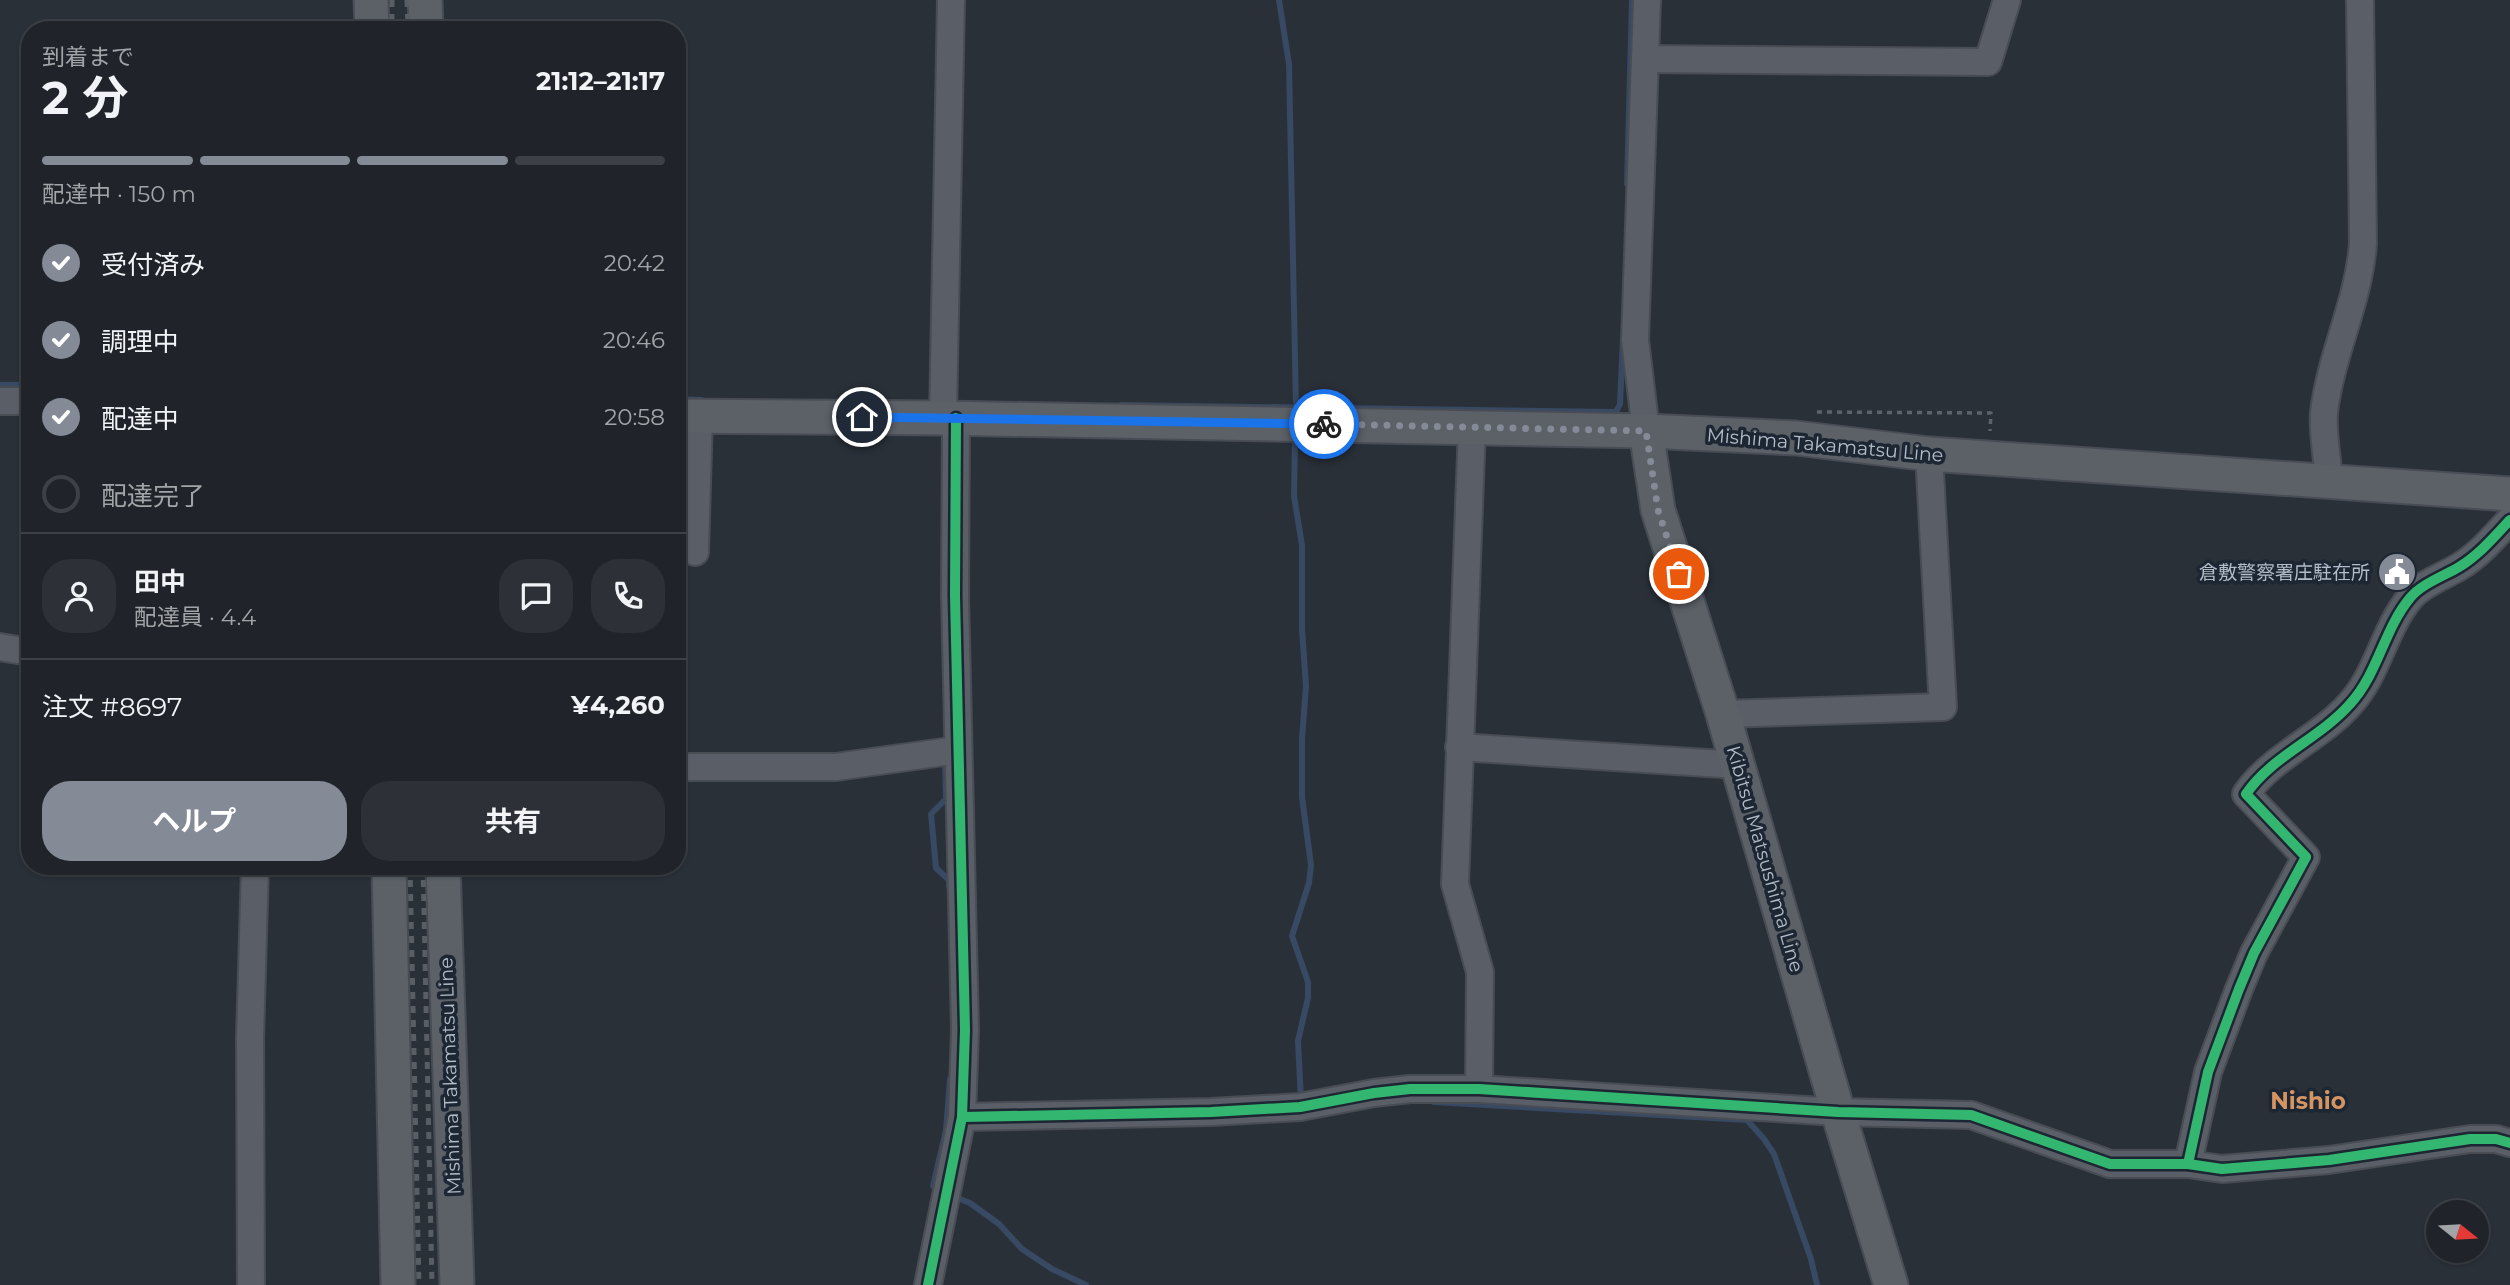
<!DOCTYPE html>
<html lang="ja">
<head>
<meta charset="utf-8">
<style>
  body { margin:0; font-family:Montserrat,"Noto Sans JP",sans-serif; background:#2d3036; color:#f1f3f6; height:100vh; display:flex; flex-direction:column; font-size:26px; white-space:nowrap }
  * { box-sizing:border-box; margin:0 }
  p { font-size:23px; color:#a2a4a8 }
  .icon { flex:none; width:38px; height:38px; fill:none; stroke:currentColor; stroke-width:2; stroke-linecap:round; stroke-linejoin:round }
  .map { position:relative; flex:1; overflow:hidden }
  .sheet { position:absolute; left:21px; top:21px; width:665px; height:854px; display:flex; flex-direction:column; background:#20242a; border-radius:28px; box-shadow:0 2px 5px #0004,0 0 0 2px #3d4147 }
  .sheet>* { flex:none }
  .needle { width:46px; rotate:108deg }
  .buttons { position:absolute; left:2426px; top:1200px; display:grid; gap:14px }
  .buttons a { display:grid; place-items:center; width:63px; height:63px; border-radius:50%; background:#20242a; box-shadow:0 2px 5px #0004,0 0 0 2px #3d4147; font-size:35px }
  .pin { position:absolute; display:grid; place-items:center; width:60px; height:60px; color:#fff; margin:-30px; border:4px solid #fff; border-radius:50%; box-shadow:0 2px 7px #0007 }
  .courier { position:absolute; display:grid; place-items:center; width:70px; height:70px; margin:-35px; border:5px solid #1a73e8; border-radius:50%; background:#fff; color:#222; box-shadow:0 2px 9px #0007 }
  .summary em { font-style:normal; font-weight:700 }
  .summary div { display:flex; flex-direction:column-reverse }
  .summary { display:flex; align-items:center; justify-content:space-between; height:119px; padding:0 21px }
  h1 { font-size:46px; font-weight:700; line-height:52px }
  .bar { display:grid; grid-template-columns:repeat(4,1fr); gap:10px 7px; align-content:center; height:84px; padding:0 21px }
  .bar i { height:9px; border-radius:5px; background:#3d4147 }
  .bar .on { background:#848b96 }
  .bar p { grid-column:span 4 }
  .line { display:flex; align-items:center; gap:18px; padding:0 21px; border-top:2px solid #3d4147 }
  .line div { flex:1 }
  .round { display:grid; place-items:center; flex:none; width:74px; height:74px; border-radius:28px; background:#2d3036 }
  ol { padding:0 21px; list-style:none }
  li { display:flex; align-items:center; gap:21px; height:77px }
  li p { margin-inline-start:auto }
  li .icon { padding:7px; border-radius:50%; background:#848b96; color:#fff; stroke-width:4 }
  li:last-child { color:#a2a4a8 }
  li i { width:38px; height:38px; border:4px solid #3d4147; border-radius:50% }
  .cta { display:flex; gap:14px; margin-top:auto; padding:14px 21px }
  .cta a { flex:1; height:80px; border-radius:28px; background:#848b96; color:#fff; font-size:28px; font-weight:700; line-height:80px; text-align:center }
  .cta a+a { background:#2d3036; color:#f1f3f6 }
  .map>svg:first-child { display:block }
</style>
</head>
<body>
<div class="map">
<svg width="2510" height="1285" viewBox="0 0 2510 1285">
  <rect width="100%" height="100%" fill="#2a3038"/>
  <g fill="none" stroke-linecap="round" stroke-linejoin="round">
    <g stroke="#384963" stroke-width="6">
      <path d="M 1279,0 L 1289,64 L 1296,407"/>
      <path d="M 1627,184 L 1632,0"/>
      <path d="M 0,385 L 30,385"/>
      <path d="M 677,399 L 701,400"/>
      <path d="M 1121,405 L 1616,412 L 1620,404 L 1623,338"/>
      <path d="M 1295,437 L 1294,496 L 1302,545 L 1302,629 L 1306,686 L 1302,739 L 1302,797 L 1311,865 L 1309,883 L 1292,936 L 1308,982 L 1308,998 L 1298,1041 L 1301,1100"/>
      <path d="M 945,760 L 946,799 L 931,814 L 936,868 L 949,880 L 949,886"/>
      <path d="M 1434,1102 L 1747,1120 L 1764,1139 L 1774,1154 L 1811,1259 L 1817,1285"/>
      <path d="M 939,1189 L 933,1186 L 946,1130 L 950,1079"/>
      <path d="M 952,1196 L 970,1203 L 999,1224 L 1022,1249 L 1052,1269 L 1086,1285"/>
    </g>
    <defs>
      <g id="minor">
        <path d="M 1645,59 L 1988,62 L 2007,0"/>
        <path d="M 0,401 L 30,401"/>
        <path d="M 943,418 L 951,0"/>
        <path d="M 1472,426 L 1455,884 L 1480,972 L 1479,1089"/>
        <path d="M 1646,431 L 1635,340 L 1647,0"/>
        <path d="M 2329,483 C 2328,460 2322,434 2324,412 C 2331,354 2359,301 2363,243 L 2360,0"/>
        <path d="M 695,552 L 699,416"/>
        <path d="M 0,647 L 30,652"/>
        <path d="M 1723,714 L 1943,707 L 1929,454"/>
        <path d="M 1459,747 L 1738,765"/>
        <path d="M 677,767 L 836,767 L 958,750"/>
        <path d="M 962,1117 L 1211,1112 L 1300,1107 L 1374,1093 L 1410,1089 L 1479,1089 L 1838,1112 L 1971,1115 L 2110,1164 L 2188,1164 L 2222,1169 L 2329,1160 L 2470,1139 L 2496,1139 L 2510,1143"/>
        <path d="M 2188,1164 L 2208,1072 L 2239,989 L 2254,953 L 2306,857 L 2246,794 C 2272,756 2319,739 2350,704 C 2378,674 2384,629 2410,598 C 2421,584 2444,576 2459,567 C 2479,555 2494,537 2510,520"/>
        <path d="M 251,1285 L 250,1038 L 255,866"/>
        <path d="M 928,1285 L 962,1117 L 965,1030 L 955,596 L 956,418"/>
      </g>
      <g id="major">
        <path d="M 371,0 L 372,30"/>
        <path d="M 425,0 L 426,30"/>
        <path d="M 677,416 L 943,418 L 1646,431 L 1796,438 L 1929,454 L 2510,494"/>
        <path d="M 1646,431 L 1658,510 L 1723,714 L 1838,1112 L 1891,1285"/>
        <path d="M 389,866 L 398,1285"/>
        <path d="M 443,866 L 457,1285"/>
      </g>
    </defs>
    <use href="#minor" stroke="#484c53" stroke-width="30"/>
    <use href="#major" stroke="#484c55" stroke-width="37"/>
    <path stroke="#5d636a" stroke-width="3.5" stroke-dasharray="5 5" stroke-linecap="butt" d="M 1817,412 L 1991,413 L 1990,431"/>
    <use href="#minor" stroke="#5a5e66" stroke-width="26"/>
    <use href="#major" stroke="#5c6168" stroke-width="33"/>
    <g stroke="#595d64" stroke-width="5" stroke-dasharray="7 7" stroke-linecap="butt">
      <path d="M 392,0 L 392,30"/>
      <path d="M 407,0 L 408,30"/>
      <path d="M 410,866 L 419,1285"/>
      <path d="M 423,866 L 432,1285"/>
    </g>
    <defs>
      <g id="cycleway">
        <path d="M 962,1117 L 1211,1112 L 1300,1107 L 1374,1093 L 1410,1089 L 1479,1089 L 1838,1112 L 1971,1115 L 2110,1164 L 2188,1164 L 2222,1169 L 2329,1160 L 2470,1139 L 2496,1139 L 2510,1143"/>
        <path d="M 2188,1164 L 2208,1072 L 2239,989 L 2254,953 L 2306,857 L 2246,794 C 2272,756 2319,739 2350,704 C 2378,674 2384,629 2410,598 C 2421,584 2444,576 2459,567 C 2479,555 2494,537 2510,520"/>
        <path d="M 928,1285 L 962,1117 L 965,1030 L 955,596 L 956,418"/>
      </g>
    </defs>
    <use href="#cycleway" stroke="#1d2633" stroke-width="15"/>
    <use href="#cycleway" stroke="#33b770" stroke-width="10"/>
  </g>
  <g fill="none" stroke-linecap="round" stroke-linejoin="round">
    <path stroke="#848b96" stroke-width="7" stroke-dasharray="0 12.6" d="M 1324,424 L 1646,431 L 1658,510 L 1679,574"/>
    <path stroke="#1a73e8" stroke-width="9" d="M 862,417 L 1324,424"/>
  </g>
  <defs>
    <symbol id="civic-disc" viewBox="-11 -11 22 22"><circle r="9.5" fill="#848b96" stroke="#1d2633"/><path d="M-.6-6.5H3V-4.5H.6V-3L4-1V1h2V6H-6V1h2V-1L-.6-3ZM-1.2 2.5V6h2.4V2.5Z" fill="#fff"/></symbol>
  </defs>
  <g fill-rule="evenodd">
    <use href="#civic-disc" x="2375" y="550" width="44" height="44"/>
  </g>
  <g text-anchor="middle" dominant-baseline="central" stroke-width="7" stroke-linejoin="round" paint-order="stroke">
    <g font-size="19" fill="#b4bcc9" stroke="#1d2633">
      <text transform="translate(1825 445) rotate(5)">Mishima Takamatsu Line</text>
      <text transform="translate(1765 859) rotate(74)">Kibitsu Matsushima Line</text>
      <text transform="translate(450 1076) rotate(-92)">Mishima Takamatsu Line</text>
    </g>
    <g font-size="19" fill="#b4bcc9" stroke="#1d2633" text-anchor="end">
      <text x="2370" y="572">倉敷警察署庄駐在所</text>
    </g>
    <g font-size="23" font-weight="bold" fill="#d59563" stroke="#1d2633">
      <text x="2308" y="1101">Nishio</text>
    </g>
  </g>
</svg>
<div class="buttons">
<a><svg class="needle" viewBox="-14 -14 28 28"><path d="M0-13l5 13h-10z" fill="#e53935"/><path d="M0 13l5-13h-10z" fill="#a2a4a8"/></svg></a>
</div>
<div class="pin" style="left:1679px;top:574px;background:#ea580c"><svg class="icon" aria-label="bag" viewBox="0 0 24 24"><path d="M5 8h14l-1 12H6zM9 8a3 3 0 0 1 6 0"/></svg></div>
<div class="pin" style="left:862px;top:417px;background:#1f2937"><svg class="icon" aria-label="home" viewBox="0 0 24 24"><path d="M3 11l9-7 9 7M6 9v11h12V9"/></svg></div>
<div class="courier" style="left:1324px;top:424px"><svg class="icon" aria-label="bike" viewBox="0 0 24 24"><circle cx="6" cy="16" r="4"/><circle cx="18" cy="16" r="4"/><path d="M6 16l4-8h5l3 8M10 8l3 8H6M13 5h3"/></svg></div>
<section class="sheet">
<div class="summary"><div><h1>2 分</h1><p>到着まで</p></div><em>21:12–21:17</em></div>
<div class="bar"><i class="on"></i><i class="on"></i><i class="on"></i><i></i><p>配達中 · 150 m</p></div>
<ol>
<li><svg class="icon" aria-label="check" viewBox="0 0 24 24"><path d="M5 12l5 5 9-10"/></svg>受付済み<p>20:42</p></li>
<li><svg class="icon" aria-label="check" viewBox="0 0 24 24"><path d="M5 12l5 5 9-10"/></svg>調理中<p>20:46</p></li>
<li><svg class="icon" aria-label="check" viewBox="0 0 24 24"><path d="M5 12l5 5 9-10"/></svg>配達中<p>20:58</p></li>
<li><i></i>配達完了</li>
</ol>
<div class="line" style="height:126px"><a class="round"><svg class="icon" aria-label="person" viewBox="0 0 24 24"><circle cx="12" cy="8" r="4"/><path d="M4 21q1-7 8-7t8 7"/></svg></a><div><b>田中</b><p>配達員 · 4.4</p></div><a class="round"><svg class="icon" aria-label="chat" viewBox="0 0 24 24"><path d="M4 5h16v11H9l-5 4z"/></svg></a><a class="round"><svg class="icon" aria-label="phone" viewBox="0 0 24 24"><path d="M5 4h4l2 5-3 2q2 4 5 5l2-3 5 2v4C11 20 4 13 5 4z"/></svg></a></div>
<div class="line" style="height:91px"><div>注文 #8697</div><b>¥4,260</b></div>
<div class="cta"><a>ヘルプ</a><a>共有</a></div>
</section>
</div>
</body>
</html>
